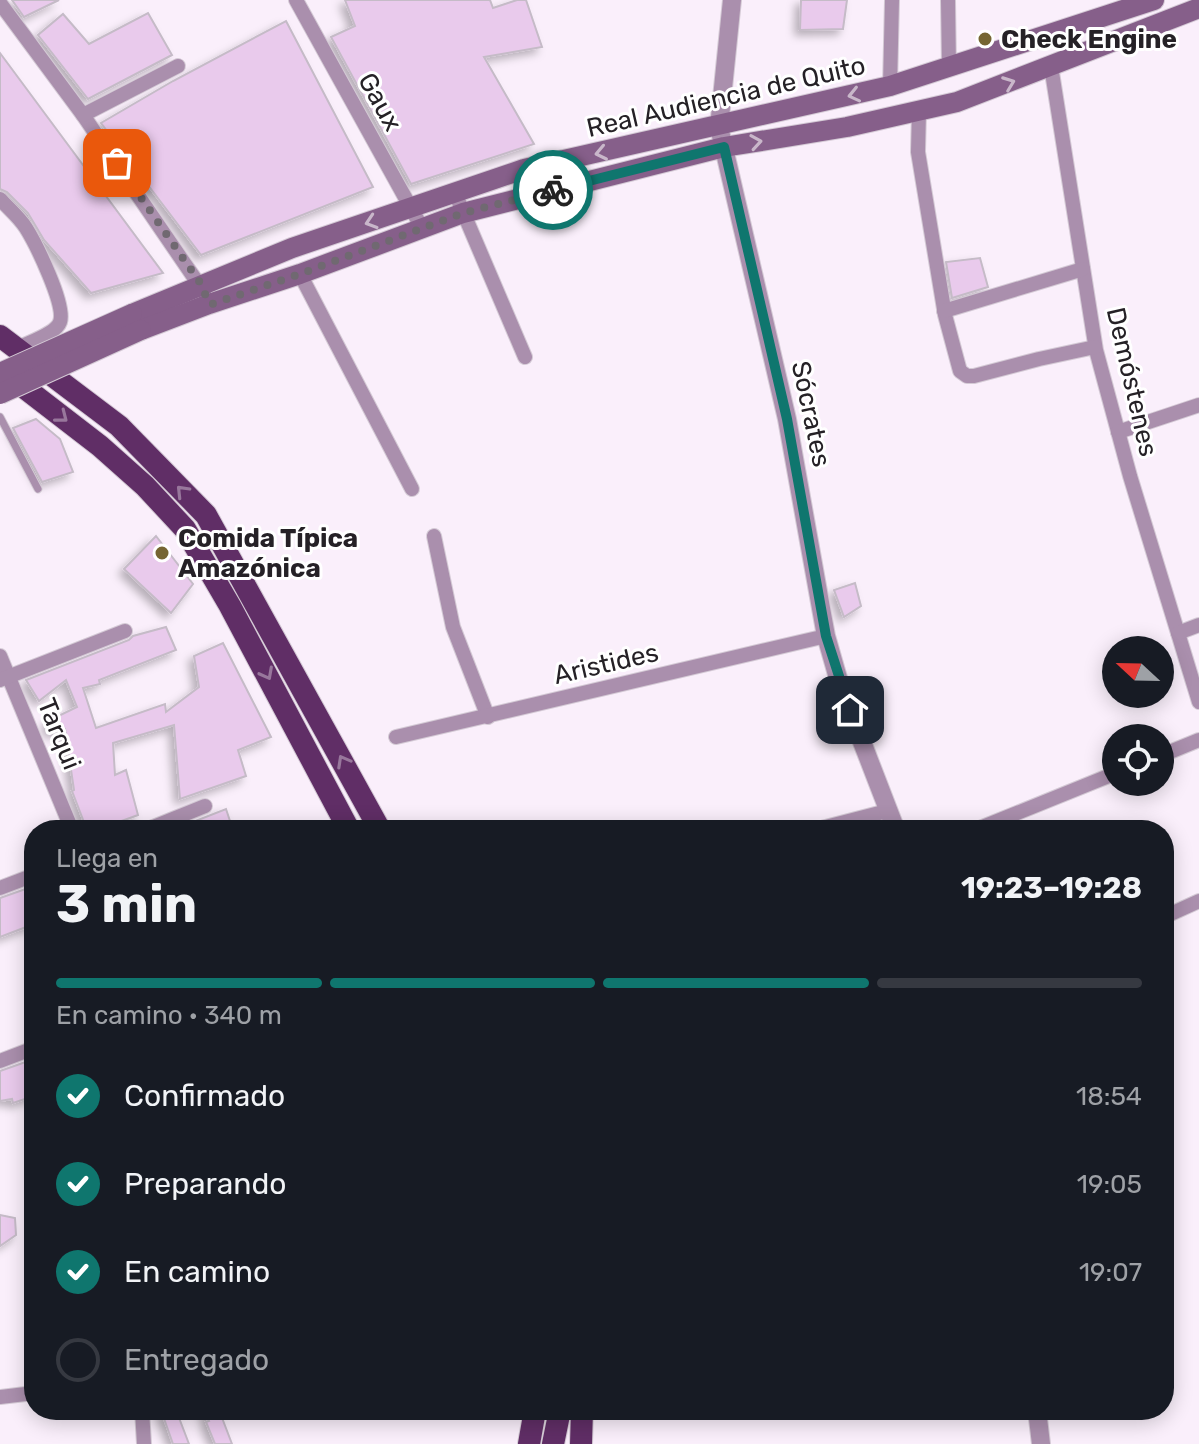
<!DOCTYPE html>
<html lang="es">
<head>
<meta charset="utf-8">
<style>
  body { margin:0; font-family:Rubik,sans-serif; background:#242831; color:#f1f3f6; height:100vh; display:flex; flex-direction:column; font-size:30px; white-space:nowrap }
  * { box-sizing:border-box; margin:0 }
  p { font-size:26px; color:#9ea1a6 }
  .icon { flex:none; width:44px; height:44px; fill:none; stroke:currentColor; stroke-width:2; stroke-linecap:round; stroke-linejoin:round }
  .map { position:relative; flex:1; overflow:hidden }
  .panel { position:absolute; left:24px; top:820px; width:1150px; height:600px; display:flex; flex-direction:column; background:#171b24; border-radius:32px; box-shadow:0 4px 20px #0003 }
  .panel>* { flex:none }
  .needle { width:52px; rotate:292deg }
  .tools { position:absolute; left:1102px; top:636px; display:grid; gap:16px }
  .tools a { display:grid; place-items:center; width:72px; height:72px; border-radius:50%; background:#171b24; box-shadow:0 4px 20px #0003; font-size:40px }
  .pin { position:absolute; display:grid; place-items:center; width:68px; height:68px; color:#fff; margin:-34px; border-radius:16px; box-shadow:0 4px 12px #0006 }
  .courier { position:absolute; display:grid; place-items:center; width:80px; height:80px; margin:-40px; border:6px solid #0f766e; border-radius:50%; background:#fff; color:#222; box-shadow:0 2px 10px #0007 }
  .headline em { font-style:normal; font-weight:700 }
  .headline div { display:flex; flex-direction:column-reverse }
  .headline { display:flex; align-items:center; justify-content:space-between; height:136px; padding:0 32px }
  h1 { font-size:52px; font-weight:700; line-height:60px }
  .bar { display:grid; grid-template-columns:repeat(4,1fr); gap:12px 8px; align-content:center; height:96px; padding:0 32px }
  .bar i { height:10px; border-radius:6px; background:#363941 }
  .bar .active { background:#0f766e }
  .bar p { grid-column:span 4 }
  ol { padding:0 32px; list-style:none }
  li { display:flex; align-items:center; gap:24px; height:88px }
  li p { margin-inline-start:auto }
  li .icon { padding:8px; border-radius:50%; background:#0f766e; color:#fff; stroke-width:4 }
  li:last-child { color:#9ea1a6 }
  li i { width:44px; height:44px; border:4px solid #363941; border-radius:50% }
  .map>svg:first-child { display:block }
</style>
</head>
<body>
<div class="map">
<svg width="1199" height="1444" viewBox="0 0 1199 1444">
  <defs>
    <filter id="shadow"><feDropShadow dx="-5" dy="5" stdDeviation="4" flood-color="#0004"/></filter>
  </defs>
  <rect width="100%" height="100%" fill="#faeffb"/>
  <g fill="#e9caec" stroke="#c5bbc7" stroke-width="2" filter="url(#shadow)">
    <path d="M 12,0 L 59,0 L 24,17 Z"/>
    <path d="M 345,0 L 490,0 L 493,8 L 517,0 L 526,0 L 542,47 L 484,57 L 534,144 L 411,184 L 331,37 L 355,26 Z"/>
    <path d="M 801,0 L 847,0 L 843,29 L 800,30 Z"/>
    <path d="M 148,13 L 172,55 L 88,99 L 38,35 L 63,14 L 89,44 Z"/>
    <path d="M 286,21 L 373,187 L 201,255 L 101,123 L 173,81 Z"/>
    <path d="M 0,53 L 163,273 L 91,293 L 44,240 L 28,213 L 7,192 L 0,189 Z"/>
    <path d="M 980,258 L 988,287 L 952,298 L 946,262 Z"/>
    <path d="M 36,419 L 60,439 L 73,472 L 42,482 L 13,428 Z"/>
    <path d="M 156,536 L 193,584 L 171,613 L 124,569 Z"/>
    <path d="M 855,583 L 861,606 L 844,617 L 834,590 Z"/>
    <path d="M 166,627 L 176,650 L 99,680 L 100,684 L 83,688 L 96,728 L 165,704 L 166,712 L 199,687 L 194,656 L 223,643 L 271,737 L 238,750 L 246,776 L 180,799 L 174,725 L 113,743 L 115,775 L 126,770 L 138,815 L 97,830 L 87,830 L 72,791 L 74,790 L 65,729 L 51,733 L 46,722 L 77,707 L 66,680 L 39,701 L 26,680 L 129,640 L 133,636 Z"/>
    <path d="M 226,809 L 233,830 L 175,830 L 175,829 Z"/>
    <path d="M 34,886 L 34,924 L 0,937 L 0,898 Z"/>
    <path d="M 34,1059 L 34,1096 L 13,1103 L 12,1099 L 0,1101 L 0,1071 Z"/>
    <path d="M 0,1215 L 15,1218 L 16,1235 L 0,1246 Z"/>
    <path d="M 161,1410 L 176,1410 L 189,1444 L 173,1444 Z"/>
    <path d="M 203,1410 L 219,1410 L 232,1444 L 215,1444 L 206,1422 L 209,1421 Z"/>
  </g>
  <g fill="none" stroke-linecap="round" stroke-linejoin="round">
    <defs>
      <path id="service" d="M 0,417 L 38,489"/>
      <g id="minor">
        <path d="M 296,0 L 422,228"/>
        <path d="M 948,0 L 949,68"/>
        <path d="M 0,3 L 83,115 L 204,292"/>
        <path d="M 1051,66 L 1096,350 L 1130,476 L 1199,702"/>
        <path d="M 890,86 L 892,0"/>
        <path d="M 919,111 L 918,152 L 945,315 L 960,371 L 967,376 L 974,376 L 1039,359 L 1095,347"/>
        <path d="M 83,115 L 178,66"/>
        <path d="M 455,193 L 525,357"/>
        <path d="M 0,199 C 8,208 19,217 26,228 C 36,244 66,305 60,322 C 56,334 29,342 18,348"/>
        <path d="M 300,274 L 412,489"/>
        <path d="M 944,311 L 1083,269"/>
        <path d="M 1118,432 L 1199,405"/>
        <path d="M 434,536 L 453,627 L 488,717"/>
        <path d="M 1178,633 L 1199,625"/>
        <path d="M 0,656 L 72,830"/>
        <path d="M 0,680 L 125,631"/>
        <path d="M 396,737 L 826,636"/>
        <path d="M 1160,756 L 1199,740"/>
        <path d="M 146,830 L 205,806"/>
        <path d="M 814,830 L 887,811"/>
        <path d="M 975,830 L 1116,773"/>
        <path d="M 0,888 L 34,875"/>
        <path d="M 1164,917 L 1199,901"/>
        <path d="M 0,1061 L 34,1048"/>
        <path d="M 0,1397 L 34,1393"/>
        <path d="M 142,1410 L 144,1444"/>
      </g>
      <g id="tertiary">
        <path d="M 732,0 L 719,127 L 787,419 L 826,636 L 840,685 L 896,830"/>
        <path d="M 1037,1410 L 1041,1444"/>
      </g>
      <g id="secondary">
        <path d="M 132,314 L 292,248 L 524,169 L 890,86 L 1154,0"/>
        <path d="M 141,330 L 209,304 L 300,274 L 463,213 L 724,147 L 847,127 L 957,102 L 1199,8"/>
      </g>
      <g id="trunk">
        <path d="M 0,336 L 119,426 L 206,515 L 380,830"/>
        <path d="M 8,375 L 100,446 L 145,486 L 185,529 L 230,606 L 349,830"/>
        <path d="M 529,1444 L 535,1410"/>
        <path d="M 553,1444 L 560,1410"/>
        <path d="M 581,1444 L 582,1410"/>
      </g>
    </defs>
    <use href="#service" stroke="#d4cad5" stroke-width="9"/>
    <use href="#minor" stroke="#d4cad5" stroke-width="16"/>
    <use href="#tertiary" stroke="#d4cad5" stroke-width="20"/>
    <use href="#secondary" stroke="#d4cad5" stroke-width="22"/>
    <use href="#trunk" stroke="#d4cad5" stroke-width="24"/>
    <use href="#service" stroke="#aa8fad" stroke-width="7"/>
    <use href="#minor" stroke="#aa8fad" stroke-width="14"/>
    <use href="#tertiary" stroke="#aa8fad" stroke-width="18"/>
    <use href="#secondary" stroke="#865f8a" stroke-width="20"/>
    <use href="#trunk" stroke="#602e66" stroke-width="22"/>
    <defs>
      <g id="secondary-bridge">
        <path d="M 0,373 L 132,314"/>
        <path d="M 0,394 L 141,330"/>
      </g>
    </defs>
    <use href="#secondary-bridge" stroke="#d4cad5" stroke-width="22" stroke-linecap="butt"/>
    <use href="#secondary-bridge" stroke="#865f8a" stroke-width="20"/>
  </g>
  <defs><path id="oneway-chevron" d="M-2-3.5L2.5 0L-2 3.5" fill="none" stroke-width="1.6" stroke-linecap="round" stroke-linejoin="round" transform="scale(2)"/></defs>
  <g stroke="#c9b7ca">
    <use href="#oneway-chevron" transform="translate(1009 83) rotate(-21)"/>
    <use href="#oneway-chevron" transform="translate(854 95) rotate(167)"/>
    <use href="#oneway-chevron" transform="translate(756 142) rotate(-9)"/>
    <use href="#oneway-chevron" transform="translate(601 153) rotate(168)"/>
    <use href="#oneway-chevron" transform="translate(371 222) rotate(162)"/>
  </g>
  <g stroke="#98779c">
    <use href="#oneway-chevron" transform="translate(62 417) rotate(38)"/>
    <use href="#oneway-chevron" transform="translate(182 491) rotate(-134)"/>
    <use href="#oneway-chevron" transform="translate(267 674) rotate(62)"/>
    <use href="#oneway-chevron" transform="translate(343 761) rotate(-119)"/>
  </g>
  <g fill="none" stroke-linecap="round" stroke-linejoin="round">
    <path stroke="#706971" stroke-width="8" stroke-dasharray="0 14.4" d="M 117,163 L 201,284 L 209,304 L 212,304 L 300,274 L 463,213 L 553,190"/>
    <path stroke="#0f766e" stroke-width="10" d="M 553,190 L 724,147 L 787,419 L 826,636 L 850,710"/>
  </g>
  <g fill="#756532" stroke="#fff" stroke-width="3">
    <circle cx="985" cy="39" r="8"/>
    <circle cx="162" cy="553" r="8"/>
  </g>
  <g text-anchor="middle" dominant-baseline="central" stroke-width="6" stroke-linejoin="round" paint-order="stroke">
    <g font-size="26" font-weight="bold" fill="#252126" stroke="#fff" text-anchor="start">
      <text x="1001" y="39">Check Engine</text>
      <text x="178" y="538">Comida Típica<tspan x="178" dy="30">Amazónica</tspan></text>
    </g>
    <g font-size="26" fill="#252126" stroke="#fff">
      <text transform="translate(726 97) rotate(-13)">Real Audiencia de Quito</text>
      <text transform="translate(380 102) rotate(61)">Gaux</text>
      <text transform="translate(1132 382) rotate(77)">Demóstenes</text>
      <text transform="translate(811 414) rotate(78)">Sócrates</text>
      <text transform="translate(606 664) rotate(-13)">Aristides</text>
      <text transform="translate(59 734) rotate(68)">Tarqui</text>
    </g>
  </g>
</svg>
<div class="tools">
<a><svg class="needle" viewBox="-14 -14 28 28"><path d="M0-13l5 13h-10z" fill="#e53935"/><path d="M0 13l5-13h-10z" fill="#9ea1a6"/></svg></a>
<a><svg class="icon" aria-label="locate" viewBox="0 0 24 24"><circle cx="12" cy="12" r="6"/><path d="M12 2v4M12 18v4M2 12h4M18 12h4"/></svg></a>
</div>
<div class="pin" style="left:117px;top:163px;background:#ea580c"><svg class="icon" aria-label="bag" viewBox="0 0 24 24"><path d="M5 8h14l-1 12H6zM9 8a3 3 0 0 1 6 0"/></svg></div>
<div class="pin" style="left:850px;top:710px;background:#1f2937"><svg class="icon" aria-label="home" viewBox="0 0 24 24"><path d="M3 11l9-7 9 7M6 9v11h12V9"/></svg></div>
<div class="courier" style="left:553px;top:190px"><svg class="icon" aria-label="bike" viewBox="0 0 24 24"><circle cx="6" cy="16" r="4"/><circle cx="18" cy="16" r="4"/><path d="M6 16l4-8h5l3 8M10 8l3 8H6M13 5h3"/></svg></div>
<section class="panel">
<div class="headline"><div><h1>3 min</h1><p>Llega en</p></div><em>19:23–19:28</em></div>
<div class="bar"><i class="active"></i><i class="active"></i><i class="active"></i><i></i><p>En camino · 340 m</p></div>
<ol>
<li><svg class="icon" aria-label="check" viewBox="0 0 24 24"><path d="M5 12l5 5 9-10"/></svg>Confirmado<p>18:54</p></li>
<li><svg class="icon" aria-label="check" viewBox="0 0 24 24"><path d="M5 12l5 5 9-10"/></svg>Preparando<p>19:05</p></li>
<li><svg class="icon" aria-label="check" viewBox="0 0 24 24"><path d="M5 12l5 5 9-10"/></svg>En camino<p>19:07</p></li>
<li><i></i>Entregado</li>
</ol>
</section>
</div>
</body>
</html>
